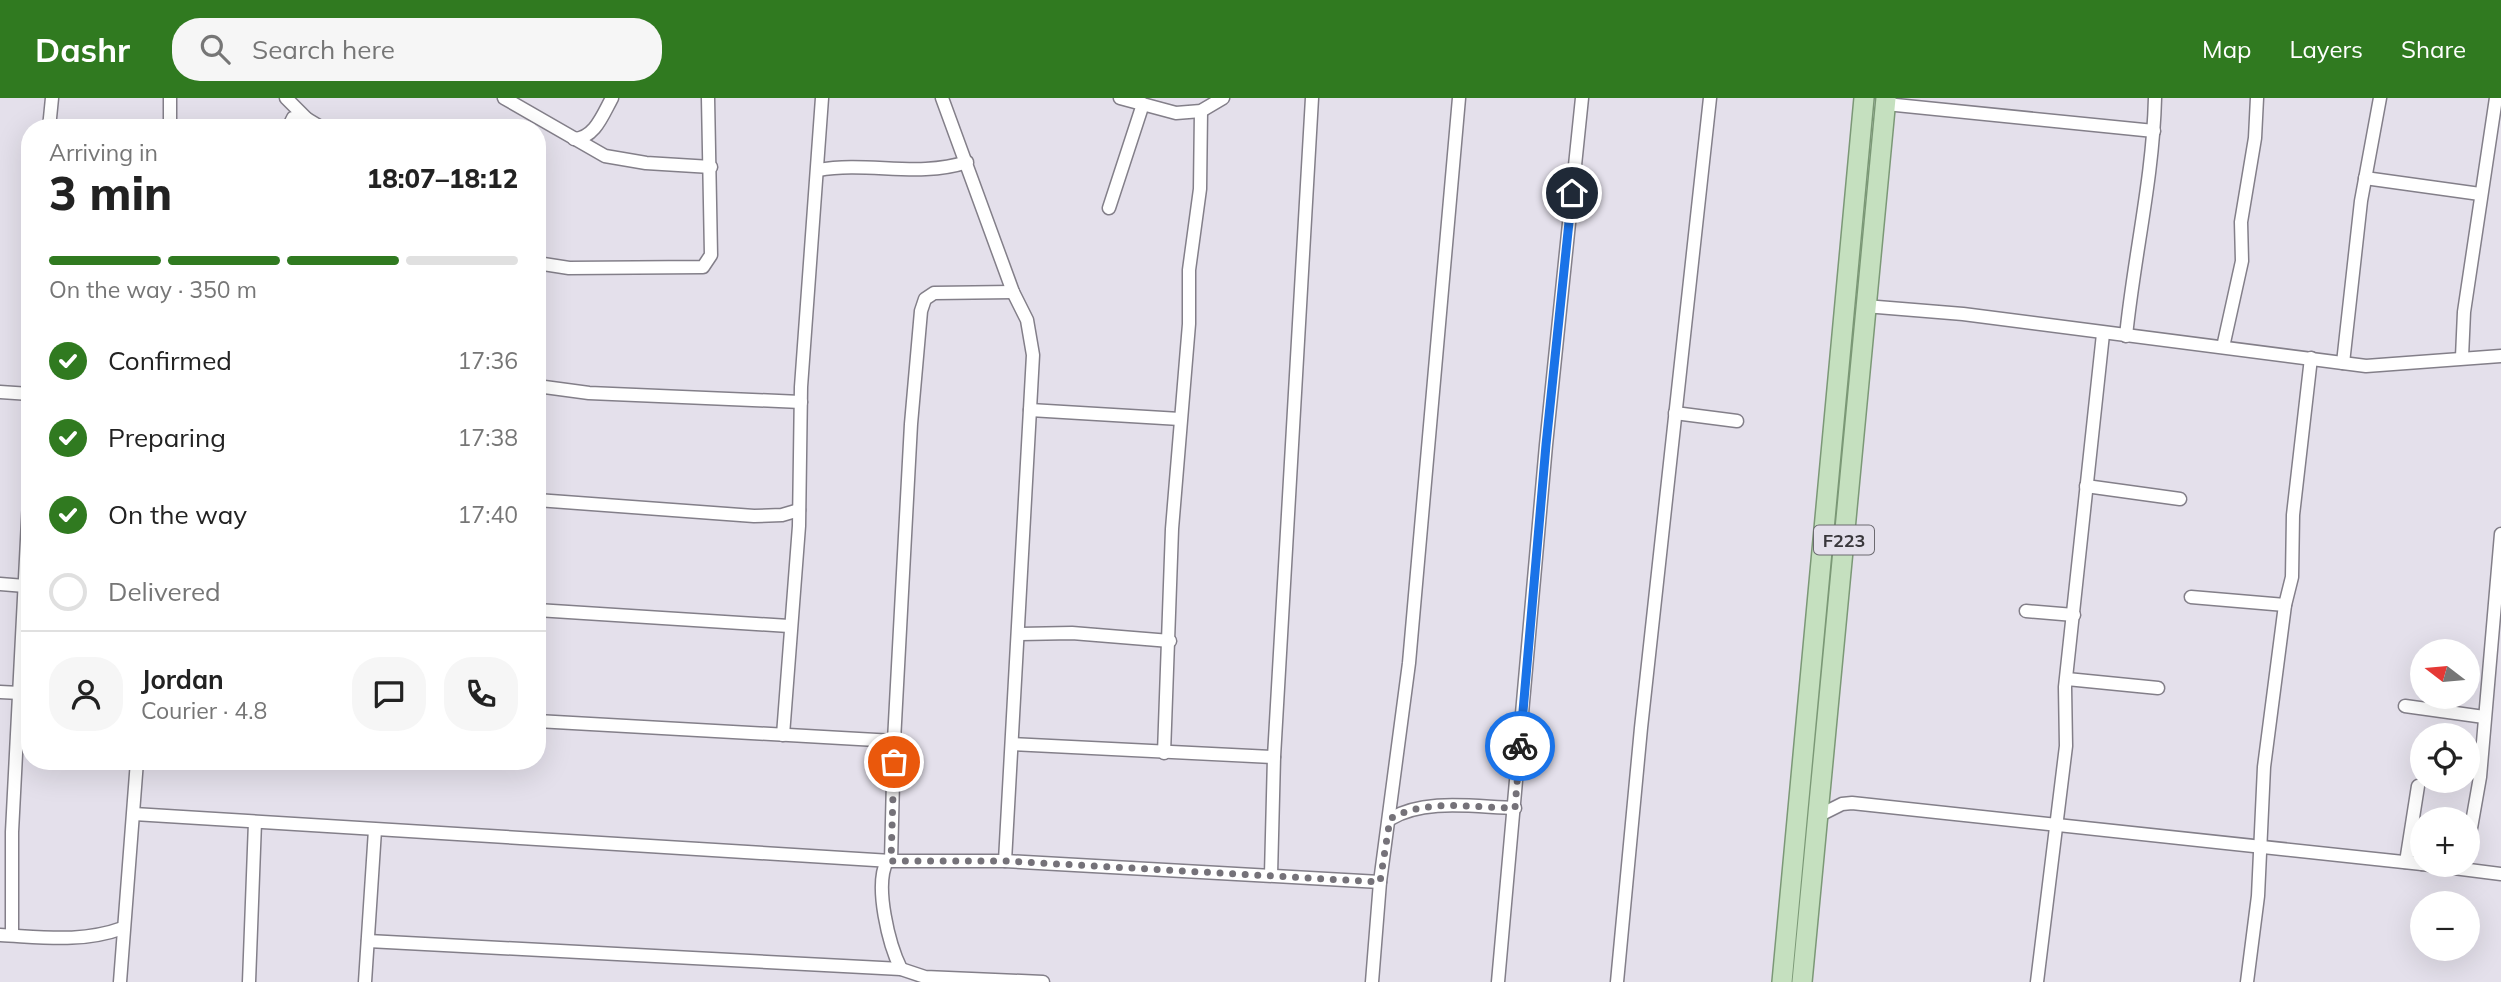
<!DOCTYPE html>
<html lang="en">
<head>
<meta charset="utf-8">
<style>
  body { margin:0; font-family:Mulish,sans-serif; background:#f6f6f6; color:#222; height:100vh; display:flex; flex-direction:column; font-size:26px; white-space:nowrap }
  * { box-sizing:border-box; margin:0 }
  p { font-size:23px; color:#767676 }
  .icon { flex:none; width:38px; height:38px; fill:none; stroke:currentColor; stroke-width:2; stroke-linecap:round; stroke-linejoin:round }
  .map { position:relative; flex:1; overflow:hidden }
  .sheet { position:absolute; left:21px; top:21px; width:525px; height:651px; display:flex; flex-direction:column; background:#fff; border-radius:28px; box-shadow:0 7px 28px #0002 }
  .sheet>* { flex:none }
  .needle { width:46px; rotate:286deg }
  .tools { position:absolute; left:2410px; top:541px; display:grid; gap:14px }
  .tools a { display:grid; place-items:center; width:70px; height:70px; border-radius:50%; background:#fff; box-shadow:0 7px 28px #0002; font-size:35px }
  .pin { position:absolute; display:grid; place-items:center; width:60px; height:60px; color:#fff; margin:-30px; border:4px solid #fff; border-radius:50%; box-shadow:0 2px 7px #0007 }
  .courier { position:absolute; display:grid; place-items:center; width:70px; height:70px; margin:-35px; border:5px solid #1a73e8; border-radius:50%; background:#fff; color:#222; box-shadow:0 2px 9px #0007 }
  .summary em { font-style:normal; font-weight:800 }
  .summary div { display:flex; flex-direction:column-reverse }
  .summary { display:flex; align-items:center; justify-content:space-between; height:119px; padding:0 28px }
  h1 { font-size:46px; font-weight:800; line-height:52px }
  .bar { display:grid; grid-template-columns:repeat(4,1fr); gap:10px 7px; align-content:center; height:84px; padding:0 28px }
  .bar i { height:9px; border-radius:5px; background:#e0e0e0 }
  .bar .current { background:#307a20 }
  .bar p { grid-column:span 4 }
  .line { display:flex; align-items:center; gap:18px; padding:0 28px; border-top:2px solid #e0e0e0 }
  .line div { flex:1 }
  .round { display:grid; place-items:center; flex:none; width:74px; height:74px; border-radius:28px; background:#f6f6f6 }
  ol { padding:0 28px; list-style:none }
  li { display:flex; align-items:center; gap:21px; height:77px }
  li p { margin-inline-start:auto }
  li .icon { padding:7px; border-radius:50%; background:#307a20; color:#fff; stroke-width:4 }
  li:last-child { color:#767676 }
  li i { width:38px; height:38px; border:4px solid #e0e0e0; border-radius:50% }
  header { display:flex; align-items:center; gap:42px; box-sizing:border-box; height:98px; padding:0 35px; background:#307a20; color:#fff }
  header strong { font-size:33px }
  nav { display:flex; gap:38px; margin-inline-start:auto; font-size:24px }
  .search { width:490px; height:63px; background:#f6f6f6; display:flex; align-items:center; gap:18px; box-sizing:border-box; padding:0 24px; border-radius:28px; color:#767676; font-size:26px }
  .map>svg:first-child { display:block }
</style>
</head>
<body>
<header>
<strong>Dashr</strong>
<div class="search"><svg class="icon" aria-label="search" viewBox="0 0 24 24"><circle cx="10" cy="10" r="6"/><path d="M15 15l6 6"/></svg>Search here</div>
<nav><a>Map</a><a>Layers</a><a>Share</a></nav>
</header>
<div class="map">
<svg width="2501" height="884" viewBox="0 0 2501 884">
  <rect width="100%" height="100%" fill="#e4e0eb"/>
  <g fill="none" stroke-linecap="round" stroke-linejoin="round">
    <defs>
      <g id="minor">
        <path d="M 286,0 L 307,21"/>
        <path d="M 504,0 L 605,58 L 646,65 L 711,69"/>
        <path d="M 942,0 L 1013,194 L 1027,222 L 1033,257 L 1005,763"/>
        <path d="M 1120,0 L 1176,15 L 1201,13 L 1223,0"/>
        <path d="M 1886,6 L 2154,33"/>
        <path d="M 49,30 L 52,0"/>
        <path d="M 170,30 L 170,0"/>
        <path d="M 288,30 L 293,20 L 307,21 L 322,30"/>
        <path d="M 574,41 C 595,40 603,16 612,0"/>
        <path d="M 818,72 C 868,63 918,80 967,64"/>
        <path d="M 2365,80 L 2480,96"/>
        <path d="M 1109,110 L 1143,6"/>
        <path d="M 537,165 L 569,170 L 703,169 L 711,157 L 708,0"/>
        <path d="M 1865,208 L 1963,216 L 2366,268 L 2501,258"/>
        <path d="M 2126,238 C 2134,158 2153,81 2155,0"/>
        <path d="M 2223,249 L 2242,163 L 2241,124 L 2255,40 L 2257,0"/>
        <path d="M 2462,259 L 2464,214 L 2496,0"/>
        <path d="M 2343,265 L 2361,103 L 2380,0"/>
        <path d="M 537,288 L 589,295 L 801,304"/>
        <path d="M 0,294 L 30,296"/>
        <path d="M 1030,312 L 1180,321"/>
        <path d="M 1675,315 L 1737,323"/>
        <path d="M 2086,388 L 2180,401"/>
        <path d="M 537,402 L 754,418 L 782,417 L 799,412"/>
        <path d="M 0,486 L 25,488"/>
        <path d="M 2191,499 L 2285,507"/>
        <path d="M 537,512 L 789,528"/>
        <path d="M 2026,513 L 2074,517"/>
        <path d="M 1020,536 L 1072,535 L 1170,543"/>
        <path d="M 2067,581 L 2158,590"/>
        <path d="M 0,594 L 20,595"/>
        <path d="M 2405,608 L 2484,619"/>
        <path d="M 537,623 L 894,643"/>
        <path d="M 783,637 L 799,428 L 801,289 L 822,0"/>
        <path d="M 1013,646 L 1274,659"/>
        <path d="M 1164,655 L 1172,431 L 1189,226 L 1189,172 L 1200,91 L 1201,13"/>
        <path d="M 134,716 L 891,763 L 1005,763 L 1380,784"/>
        <path d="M 1820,717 L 1842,706 L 1852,705 L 2422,766"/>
        <path d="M 1390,721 C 1425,700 1475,709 1515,710"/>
        <path d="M 2468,747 L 2480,679 L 2501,436"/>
        <path d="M 2406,764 L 2418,688"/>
        <path d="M 2422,766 L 2501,776"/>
        <path d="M 1271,777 L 1274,659 L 1312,0"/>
        <path d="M 0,837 C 42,839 82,845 123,830"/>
        <path d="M 12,837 L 12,734 L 30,383"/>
        <path d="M 368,843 L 901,871 L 925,879 L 1043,884"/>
        <path d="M 901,871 C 889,847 874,788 887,763 L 891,763 L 894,643 L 911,326 L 921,213 L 925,201 L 934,195 L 1013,194"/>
        <path d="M 120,884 L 137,663"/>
        <path d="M 249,884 L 255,724"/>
        <path d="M 365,884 L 375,732"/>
        <path d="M 1372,884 L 1380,784 L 1409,565 L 1459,0"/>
        <path d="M 1498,884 L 1546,347 L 1582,0"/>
        <path d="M 1617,884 L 1641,630 L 1710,0"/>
        <path d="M 2037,884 L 2066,648 L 2065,589 L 2103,236"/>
        <path d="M 2247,884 L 2258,798 L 2264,669 L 2285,507 L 2292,479 L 2293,417 L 2311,260"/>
      </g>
      <g id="primary">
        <path d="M 1782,884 L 1864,0"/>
        <path d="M 1802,884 L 1886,0"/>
      </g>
    </defs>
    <use href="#minor" stroke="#837f89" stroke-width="15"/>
    <use href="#primary" stroke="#7b9876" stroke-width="22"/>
    <use href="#minor" stroke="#fff" stroke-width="12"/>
    <use href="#primary" stroke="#c5e0bf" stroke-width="19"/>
  </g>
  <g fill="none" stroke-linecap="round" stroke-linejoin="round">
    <path stroke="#757279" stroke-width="7" stroke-dasharray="0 12.6" d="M 894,664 L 891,763 L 1005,763 L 1380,784 L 1390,721 C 1425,700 1475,710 1515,710 L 1520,648"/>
    <path stroke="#1a73e8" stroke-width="9" d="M 1520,648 L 1546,347 L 1572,95"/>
  </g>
  <g text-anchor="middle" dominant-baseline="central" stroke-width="5" stroke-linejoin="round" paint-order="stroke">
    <rect fill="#e4e0eb" stroke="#6c6a70" stroke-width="2" x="1814" y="427.5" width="60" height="29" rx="5"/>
    <g font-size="18" font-weight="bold" fill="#39373b">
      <text x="1844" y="442">F223</text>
    </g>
  </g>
</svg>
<div class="tools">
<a><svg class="needle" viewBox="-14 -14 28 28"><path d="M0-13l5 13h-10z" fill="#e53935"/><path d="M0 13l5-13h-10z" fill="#767676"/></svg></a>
<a><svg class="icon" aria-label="locate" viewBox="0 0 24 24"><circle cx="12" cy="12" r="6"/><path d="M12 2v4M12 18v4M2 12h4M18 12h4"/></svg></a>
<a>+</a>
<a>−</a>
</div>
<div class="pin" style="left:894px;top:664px;background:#ea580c"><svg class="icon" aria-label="bag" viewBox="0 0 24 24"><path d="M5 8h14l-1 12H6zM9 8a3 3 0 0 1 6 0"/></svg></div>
<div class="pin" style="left:1572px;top:95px;background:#1f2937"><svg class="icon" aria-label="home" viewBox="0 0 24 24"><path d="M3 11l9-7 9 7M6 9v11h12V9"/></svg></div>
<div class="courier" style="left:1520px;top:648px"><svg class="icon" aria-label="bike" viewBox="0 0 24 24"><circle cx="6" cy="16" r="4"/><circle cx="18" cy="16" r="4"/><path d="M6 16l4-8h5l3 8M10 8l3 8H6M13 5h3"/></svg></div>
<section class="sheet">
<div class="summary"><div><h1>3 min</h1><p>Arriving in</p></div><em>18:07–18:12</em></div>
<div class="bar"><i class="current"></i><i class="current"></i><i class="current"></i><i></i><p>On the way · 350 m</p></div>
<ol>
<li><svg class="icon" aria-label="check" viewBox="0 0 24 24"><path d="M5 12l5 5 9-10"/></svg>Confirmed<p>17:36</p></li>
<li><svg class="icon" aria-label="check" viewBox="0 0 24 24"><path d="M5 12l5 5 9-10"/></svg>Preparing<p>17:38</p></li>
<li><svg class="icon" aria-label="check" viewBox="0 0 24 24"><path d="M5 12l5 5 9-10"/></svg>On the way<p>17:40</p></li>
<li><i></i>Delivered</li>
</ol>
<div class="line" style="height:126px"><a class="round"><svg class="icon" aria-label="person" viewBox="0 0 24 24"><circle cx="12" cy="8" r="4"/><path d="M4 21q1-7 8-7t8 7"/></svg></a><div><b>Jordan</b><p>Courier · 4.8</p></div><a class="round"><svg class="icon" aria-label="chat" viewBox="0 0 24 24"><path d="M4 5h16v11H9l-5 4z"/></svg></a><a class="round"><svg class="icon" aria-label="phone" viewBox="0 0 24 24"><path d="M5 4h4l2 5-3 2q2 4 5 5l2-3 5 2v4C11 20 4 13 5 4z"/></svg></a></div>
</section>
</div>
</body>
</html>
